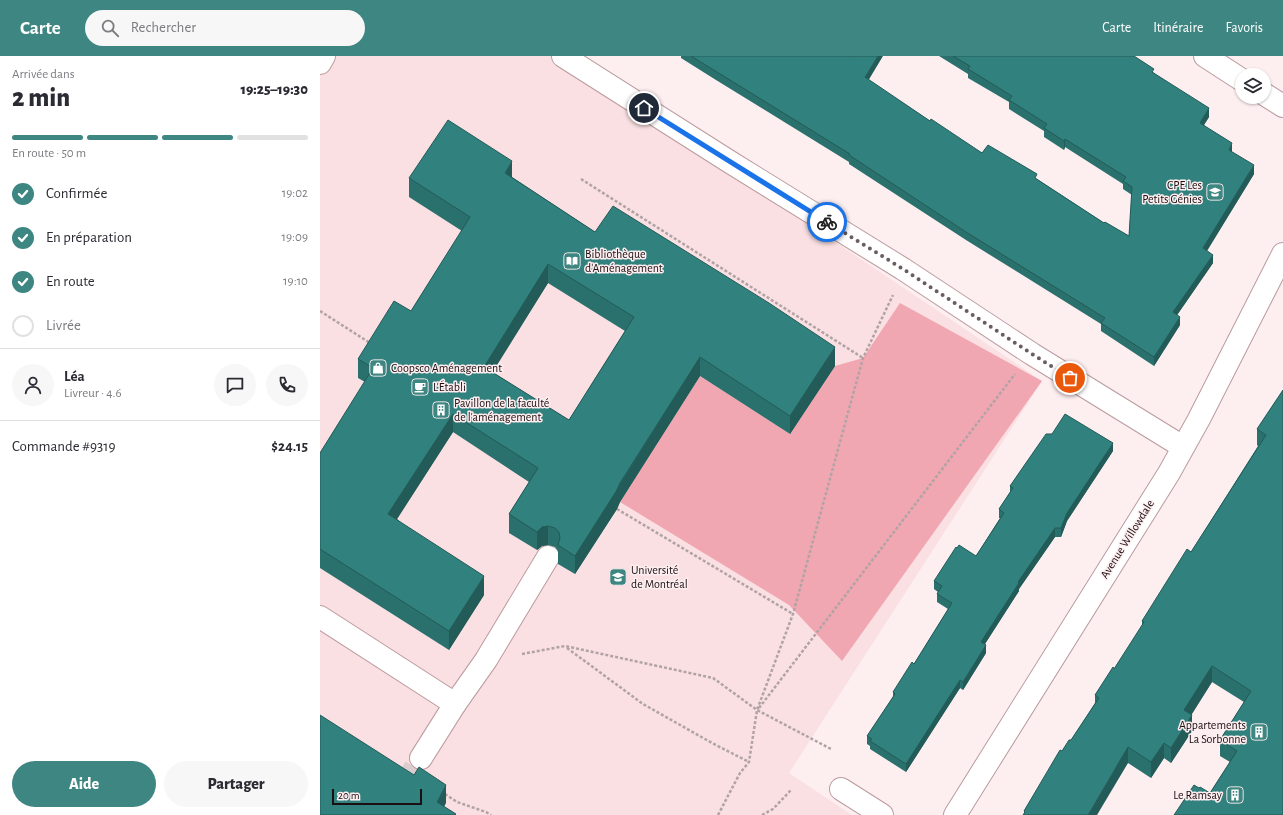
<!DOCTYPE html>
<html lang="fr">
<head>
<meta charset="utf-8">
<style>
  body { margin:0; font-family:"Alegreya Sans",sans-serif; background:#f7f7f7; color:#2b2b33; height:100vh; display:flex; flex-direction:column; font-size:15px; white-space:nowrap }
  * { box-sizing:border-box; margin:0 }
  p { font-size:13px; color:#7c7c81 }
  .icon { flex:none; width:22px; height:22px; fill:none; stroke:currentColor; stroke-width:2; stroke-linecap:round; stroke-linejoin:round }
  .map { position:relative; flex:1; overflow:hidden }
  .details { display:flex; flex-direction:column; background:#fff; width:320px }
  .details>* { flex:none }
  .fabs { position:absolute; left:915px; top:12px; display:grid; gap:8px }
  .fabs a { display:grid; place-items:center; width:36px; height:36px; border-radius:50%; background:#fff; box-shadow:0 1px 3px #0004; font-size:20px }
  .scale { position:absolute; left:12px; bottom:10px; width:90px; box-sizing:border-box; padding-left:4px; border:2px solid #1a0f11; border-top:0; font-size:11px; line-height:14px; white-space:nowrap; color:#1a0f11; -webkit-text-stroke:3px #fdeef0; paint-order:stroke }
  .pin { position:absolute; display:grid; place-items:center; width:34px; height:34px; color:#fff; margin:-17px; border:2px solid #fff; border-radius:50%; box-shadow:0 1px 4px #0007 }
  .courier { position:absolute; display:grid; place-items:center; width:40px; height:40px; margin:-20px; border:3px solid #1a73e8; border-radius:50%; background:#fff; color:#222; box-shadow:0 1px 5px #0007 }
  .summary em { font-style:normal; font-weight:800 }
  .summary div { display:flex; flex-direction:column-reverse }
  .summary { display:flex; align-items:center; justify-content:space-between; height:68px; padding:0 12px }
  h1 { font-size:26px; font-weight:800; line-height:30px }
  .bar { display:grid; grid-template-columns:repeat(4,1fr); gap:6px 4px; align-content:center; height:48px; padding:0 12px }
  .bar i { height:5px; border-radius:3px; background:#e1e1e2 }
  .bar .on { background:#3e8682 }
  .bar p { grid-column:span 4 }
  .line { display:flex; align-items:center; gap:10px; padding:0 12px; border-top:1px solid #e1e1e2 }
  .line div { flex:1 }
  .round { display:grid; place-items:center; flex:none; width:42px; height:42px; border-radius:21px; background:#f7f7f7 }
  ol { padding:0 12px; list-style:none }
  li { display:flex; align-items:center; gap:12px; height:44px }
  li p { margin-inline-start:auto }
  li .icon { padding:4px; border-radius:50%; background:#3e8682; color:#fff; stroke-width:4 }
  li:last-child { color:#7c7c81 }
  li i { width:22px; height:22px; border:2px solid #e1e1e2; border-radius:50% }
  .primary-button { display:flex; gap:8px; margin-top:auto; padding:8px 12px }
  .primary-button a { flex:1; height:46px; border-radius:24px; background:#3e8682; color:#fff; font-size:16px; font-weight:800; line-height:46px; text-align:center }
  .primary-button a+a { background:#f7f7f7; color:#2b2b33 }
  header { display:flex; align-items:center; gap:24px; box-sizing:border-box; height:56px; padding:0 20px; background:#3e8682; color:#fff }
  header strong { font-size:19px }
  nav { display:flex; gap:22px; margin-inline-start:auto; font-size:14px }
  .search { width:280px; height:36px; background:#f7f7f7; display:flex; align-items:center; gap:10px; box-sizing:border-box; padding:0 14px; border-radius:22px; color:#7c7c81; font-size:15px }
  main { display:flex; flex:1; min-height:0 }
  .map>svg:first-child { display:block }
</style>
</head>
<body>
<header>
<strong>Carte</strong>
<div class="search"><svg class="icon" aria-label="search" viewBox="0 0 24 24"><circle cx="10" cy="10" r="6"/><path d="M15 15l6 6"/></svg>Rechercher</div>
<nav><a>Carte</a><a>Itinéraire</a><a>Favoris</a></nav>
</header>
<main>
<section class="details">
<div class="summary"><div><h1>2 min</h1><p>Arrivée dans</p></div><em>19:25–19:30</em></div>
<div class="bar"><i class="on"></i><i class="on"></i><i class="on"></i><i></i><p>En route · 50 m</p></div>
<ol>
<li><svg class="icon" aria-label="check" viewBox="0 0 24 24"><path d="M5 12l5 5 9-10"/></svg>Confirmée<p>19:02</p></li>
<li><svg class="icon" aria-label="check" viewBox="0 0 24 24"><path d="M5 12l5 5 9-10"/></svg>En préparation<p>19:09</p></li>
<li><svg class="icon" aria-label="check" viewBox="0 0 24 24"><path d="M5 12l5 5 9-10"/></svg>En route<p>19:10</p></li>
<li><i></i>Livrée</li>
</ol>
<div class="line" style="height:72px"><a class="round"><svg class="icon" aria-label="person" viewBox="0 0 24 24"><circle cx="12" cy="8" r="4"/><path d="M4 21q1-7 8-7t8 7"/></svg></a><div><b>Léa</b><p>Livreur · 4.6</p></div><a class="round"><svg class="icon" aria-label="chat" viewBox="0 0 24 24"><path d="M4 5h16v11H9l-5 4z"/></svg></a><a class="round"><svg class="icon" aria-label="phone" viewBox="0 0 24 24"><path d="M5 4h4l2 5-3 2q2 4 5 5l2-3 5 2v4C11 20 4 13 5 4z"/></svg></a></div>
<div class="line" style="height:52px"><div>Commande #9319</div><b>$24.15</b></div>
<div class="primary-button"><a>Aide</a><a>Partager</a></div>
</section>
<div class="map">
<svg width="963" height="759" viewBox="0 0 963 759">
  <rect width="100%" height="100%" fill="#fdeef0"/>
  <path fill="#fae0e3" d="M 4,0 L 239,0 L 722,325 L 469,717 L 532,759 L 0,759 L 0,7 Z"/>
  <path fill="#f1a7b2" d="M 580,247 L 722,325 L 522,605 L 469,549 L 300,446 L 380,320 L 470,378 L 515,310 L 543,302 Z"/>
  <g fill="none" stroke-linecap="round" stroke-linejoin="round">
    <path stroke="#dbcdcf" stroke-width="22" stroke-dasharray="22 11" stroke-linecap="butt" d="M 83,730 L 101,702"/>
    <defs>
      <g id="minor">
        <path d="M 243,0 L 410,106 L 583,213 L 712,298 L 863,391"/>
        <path d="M 885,0 L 922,24"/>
        <path d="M 944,38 L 963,50"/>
        <path d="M 0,561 L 135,648 L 166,604 L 228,501"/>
        <path d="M 101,702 L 135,648"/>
        <path d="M 521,733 L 562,759"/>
        <path d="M 635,759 L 849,417 L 879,363 L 963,198"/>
      </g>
      <path id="major" d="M 0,7 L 4,0"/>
    </defs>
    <use href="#minor" stroke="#bb9b9f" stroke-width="24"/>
    <use href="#major" stroke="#bb9b9f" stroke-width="24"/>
    <g stroke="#b1a3a5" stroke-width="2.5" stroke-dasharray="3 2" stroke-linecap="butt">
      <path d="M 261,123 L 543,302"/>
      <path d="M 0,255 L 50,287"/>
      <path d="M 297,453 L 473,558"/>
      <path d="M 247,592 L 323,648 L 392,687 L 429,706"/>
      <path d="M 202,598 L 245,590 L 393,622 L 437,654 L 511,693"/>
      <path d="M 439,652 L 695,318"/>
      <path d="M 125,738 L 137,746 L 166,756 L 171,759"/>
      <path d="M 398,759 L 420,717 L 429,706 L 437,654 L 473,558 L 543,302 L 573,239"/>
      <path d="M 442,759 L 453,753 L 471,734"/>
    </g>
    <use href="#minor" stroke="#fff" stroke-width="22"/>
    <use href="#major" stroke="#fff" stroke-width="22"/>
  </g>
  <g fill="#2a706c" fill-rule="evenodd">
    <path d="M 361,0 L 528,0 L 548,24 L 610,65 L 662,97 L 717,123 L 784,167 L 809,180 L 812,139 L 803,133 L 803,128 L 745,91 L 744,94 L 724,81 L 724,75 L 689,53 L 689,46 L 648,22 L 648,18 L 619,0 L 814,0 L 834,17 L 889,61 L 884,69 L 934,118 L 887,195 L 893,207 L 857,259 L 860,269 L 834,310 L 781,275 L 781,268 L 646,184 L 529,108 L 529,106 L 396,24 L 361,2 Z"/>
    <path d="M 192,121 L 275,176 L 515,310 L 470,378 L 380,320 L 300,446 L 297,453 L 255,518 L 238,508 L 238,495 L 235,491 L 228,489 L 222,490 L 217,494 L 189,477 L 189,458 L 209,426 L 133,376 L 77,463 L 164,539 L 129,594 L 0,512 L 0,397 L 45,326 L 38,322 L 38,303 L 91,255 L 142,175 L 89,141 L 89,122 ZM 228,227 L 305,275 L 249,364 L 172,316 Z"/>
    <path d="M 963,334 L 963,759 L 890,737 L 910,706 L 900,700 L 900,684 L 924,646 L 892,626 L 872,658 L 872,675 L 851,707 L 844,702 L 831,722 L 808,707 L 704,758 L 704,755 L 742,695 L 751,684 L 775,647 L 775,639 L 794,613 L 822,570 L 822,565 L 871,496 L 938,390 L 937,389 L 937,373 Z"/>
    <path d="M 793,395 L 747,465 L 741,481 L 735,481 L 699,533 L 699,535 L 665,588 L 666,597 L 643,634 L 640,632 L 586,716 L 550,693 L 550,690 L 547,688 L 547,680 L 573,641 L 573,636 L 594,608 L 628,553 L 617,546 L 617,538 L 618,536 L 614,533 L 614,525 L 656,500 L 680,462 L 679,462 L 679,453 L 690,436 L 690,430 Z"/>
  </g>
  <g fill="#225b58">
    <path d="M 558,0 L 563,0 L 545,30 L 545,21 Z"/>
    <path d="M 889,52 L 889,61 L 880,75 L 880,67 Z"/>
    <path d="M 745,83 L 745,91 L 744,94 L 744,85 Z"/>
    <path d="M 912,87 L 912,96 L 909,102 L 909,94 Z"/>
    <path d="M 192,105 L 192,124 L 185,117 Z"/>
    <path d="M 934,109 L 934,118 L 883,201 L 883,192 Z"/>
    <path d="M 893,199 L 893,207 L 853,265 L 853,256 Z"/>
    <path d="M 228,208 L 228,227 L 164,330 L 164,311 Z"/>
    <path d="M 860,261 L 860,269 L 834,310 L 834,301 Z"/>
    <path d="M 515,291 L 515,310 L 470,378 L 470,360 Z"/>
    <path d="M 380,301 L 380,320 L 300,446 L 297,453 L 255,518 L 255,500 Z"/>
    <path d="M 133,358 L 133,376 L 68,477 L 68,458 Z"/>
    <path d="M 793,387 L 793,395 L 747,465 L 741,481 L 741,472 L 747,457 Z"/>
    <path d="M 228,470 L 228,489 L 222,490 L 217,494 L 217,476 L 222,471 Z"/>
    <path d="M 735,472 L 735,481 L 699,533 L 699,535 L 661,594 L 661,586 L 698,526 Z"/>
    <path d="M 164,520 L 164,539 L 129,594 L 129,575 Z"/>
    <path d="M 666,589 L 666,597 L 643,634 L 643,626 Z"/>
    <path d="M 892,610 L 892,626 L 864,670 L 864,654 Z"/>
    <path d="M 640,624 L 640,632 L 586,716 L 586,708 Z"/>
    <path d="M 872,659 L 872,675 L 851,707 L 851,692 Z"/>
    <path d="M 844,687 L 844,702 L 831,722 L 831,706 Z"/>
    <path d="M 808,691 L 808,707 L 777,759 L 768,759 Z"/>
    <path d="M 126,729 L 126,747 L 120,759 L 117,746 Z"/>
  </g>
  <g fill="#31827e" stroke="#225b58" fill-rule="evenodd">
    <path d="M 371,0 L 528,0 L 530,1 L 531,0 L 558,0 L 545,21 L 610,65 L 611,63 L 662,97 L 668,89 L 717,118 L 715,122 L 784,167 L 785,166 L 809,180 L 812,131 L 803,125 L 806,121 L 745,83 L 744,85 L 724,72 L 727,68 L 689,44 L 692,40 L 648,13 L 650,10 L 633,0 L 814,0 L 834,13 L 832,16 L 889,52 L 880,67 L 912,87 L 909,94 L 934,109 L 883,192 L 893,199 L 853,256 L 860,261 L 834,301 L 781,267 L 785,262 L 646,176 L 529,99 L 530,98 Z"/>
    <path d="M 128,64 L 192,105 L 185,117 L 275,176 L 293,150 L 449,247 L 515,291 L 470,360 L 380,301 L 300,427 L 297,434 L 255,500 L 238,489 L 240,482 L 239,476 L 235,472 L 228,470 L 222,471 L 217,476 L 189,458 L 218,412 L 133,358 L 68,458 L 164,520 L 129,575 L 0,493 L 0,397 L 53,312 L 38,303 L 74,245 L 91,255 L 150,161 L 89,122 ZM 228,208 L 314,261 L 249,364 L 164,311 Z"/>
    <path d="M 963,334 L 963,759 L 854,759 L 874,729 L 879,732 L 880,731 L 890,737 L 917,695 L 900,684 L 931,635 L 892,610 L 864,654 L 872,659 L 851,692 L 844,687 L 831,706 L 808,691 L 768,759 L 703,759 L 705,756 L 704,755 L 740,694 L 742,695 L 749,684 L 751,684 L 779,642 L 775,639 L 793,611 L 794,613 L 824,566 L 822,565 L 867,493 L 871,496 L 946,379 L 937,373 Z"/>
    <path d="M 745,358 L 793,387 L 747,457 L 741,472 L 735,472 L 698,526 L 699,527 L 661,586 L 666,589 L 643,626 L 640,624 L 586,708 L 550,685 L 552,683 L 547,680 L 575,638 L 573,636 L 592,606 L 594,608 L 632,547 L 617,538 L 622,530 L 614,525 L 636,491 L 637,492 L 639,489 L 656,500 L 684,457 L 679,453 L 693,432 L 690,430 L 726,378 L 732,378 Z"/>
    <path d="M 0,659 L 94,719 L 99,711 L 126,729 L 117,746 L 136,758 L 135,759 L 0,759 Z"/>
  </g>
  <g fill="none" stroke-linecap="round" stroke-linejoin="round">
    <path stroke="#695d5f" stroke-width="4" stroke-dasharray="0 7.2" d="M 507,166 L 583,213 L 712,298 L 750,322"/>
    <path stroke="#1a73e8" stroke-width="5" d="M 324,52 L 507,166"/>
  </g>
  <defs>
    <symbol id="school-square" viewBox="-11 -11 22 22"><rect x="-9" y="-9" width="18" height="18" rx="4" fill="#3e8682" stroke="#fdeef0"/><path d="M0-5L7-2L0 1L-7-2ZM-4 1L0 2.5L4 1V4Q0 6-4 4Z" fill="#fff"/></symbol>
    <symbol id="library-square" viewBox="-11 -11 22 22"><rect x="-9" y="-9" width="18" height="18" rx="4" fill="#3e8682" stroke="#fdeef0"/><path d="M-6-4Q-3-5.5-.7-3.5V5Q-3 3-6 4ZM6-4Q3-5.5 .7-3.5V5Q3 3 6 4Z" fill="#fff"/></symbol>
    <symbol id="shop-square" viewBox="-11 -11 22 22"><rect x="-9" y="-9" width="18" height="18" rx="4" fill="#3e8682" stroke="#fdeef0"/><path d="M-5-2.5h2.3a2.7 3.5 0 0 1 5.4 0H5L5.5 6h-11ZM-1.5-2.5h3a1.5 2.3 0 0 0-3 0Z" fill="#fff"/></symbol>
    <symbol id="cafe-square" viewBox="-11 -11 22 22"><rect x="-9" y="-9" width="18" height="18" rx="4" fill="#3e8682" stroke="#fdeef0"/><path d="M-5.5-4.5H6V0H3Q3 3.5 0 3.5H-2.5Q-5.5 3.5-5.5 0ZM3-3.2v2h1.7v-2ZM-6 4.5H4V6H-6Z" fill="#fff"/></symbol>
    <symbol id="building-square" viewBox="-11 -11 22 22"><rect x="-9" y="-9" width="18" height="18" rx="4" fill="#3e8682" stroke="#fdeef0"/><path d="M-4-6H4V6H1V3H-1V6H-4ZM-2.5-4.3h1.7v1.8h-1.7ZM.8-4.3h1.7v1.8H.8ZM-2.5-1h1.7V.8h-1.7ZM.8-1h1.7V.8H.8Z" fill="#fff"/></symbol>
    <symbol id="university-square" viewBox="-11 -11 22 22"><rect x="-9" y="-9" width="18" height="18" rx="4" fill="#3e8682" stroke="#fdeef0"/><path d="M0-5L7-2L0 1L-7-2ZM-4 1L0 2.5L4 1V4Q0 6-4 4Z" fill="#fff"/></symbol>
  </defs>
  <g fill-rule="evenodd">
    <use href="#school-square" x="885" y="126" width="20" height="20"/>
    <use href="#library-square" x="242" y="195" width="20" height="20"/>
    <use href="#shop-square" x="48" y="302" width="20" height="20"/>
    <use href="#cafe-square" x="90" y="321" width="20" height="20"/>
    <use href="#building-square" x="111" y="344" width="20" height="20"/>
    <use href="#university-square" x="288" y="511" width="20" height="20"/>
    <use href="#building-square" x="929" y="666" width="20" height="20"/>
    <use href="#building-square" x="905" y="729" width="20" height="20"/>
  </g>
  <g text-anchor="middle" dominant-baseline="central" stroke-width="3" stroke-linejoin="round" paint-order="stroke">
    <g font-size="12" fill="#1a0f11" stroke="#fdeef0" text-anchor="start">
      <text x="882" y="129" text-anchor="end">CPE Les<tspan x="882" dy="14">Petits Génies</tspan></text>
      <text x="265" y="198">Bibliothèque<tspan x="265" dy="14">d'Aménagement</tspan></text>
      <text x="71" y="312">Coopsco Aménagement</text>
      <text x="113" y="331">L'Établi</text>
      <text x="134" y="347">Pavillon de la faculté<tspan x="134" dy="14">de l'aménagement</tspan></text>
      <text x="311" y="514">Université<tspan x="311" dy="14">de Montréal</tspan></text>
      <text x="926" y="669" text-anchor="end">Appartements<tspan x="926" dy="14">La Sorbonne</tspan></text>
      <text x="902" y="739" text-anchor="end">Le Ramsay</text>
    </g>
    <g font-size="12" fill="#1a0f11" stroke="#fdeef0">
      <text transform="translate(807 483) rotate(-58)">Avenue Willowdale</text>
    </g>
  </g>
</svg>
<div class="fabs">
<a><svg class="icon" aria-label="layers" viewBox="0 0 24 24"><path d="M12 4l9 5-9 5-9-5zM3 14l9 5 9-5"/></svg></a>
</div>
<div class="scale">20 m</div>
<div class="pin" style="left:750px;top:322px;background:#ea580c"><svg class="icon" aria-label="bag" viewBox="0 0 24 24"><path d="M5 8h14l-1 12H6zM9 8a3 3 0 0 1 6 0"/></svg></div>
<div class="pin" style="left:324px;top:52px;background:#1f2937"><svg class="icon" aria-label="home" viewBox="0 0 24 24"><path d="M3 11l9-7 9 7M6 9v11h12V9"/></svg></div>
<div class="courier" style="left:507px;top:166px"><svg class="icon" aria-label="bike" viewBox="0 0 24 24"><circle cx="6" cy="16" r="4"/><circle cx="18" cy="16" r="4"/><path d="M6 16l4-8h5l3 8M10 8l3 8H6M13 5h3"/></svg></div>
</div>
</main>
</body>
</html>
